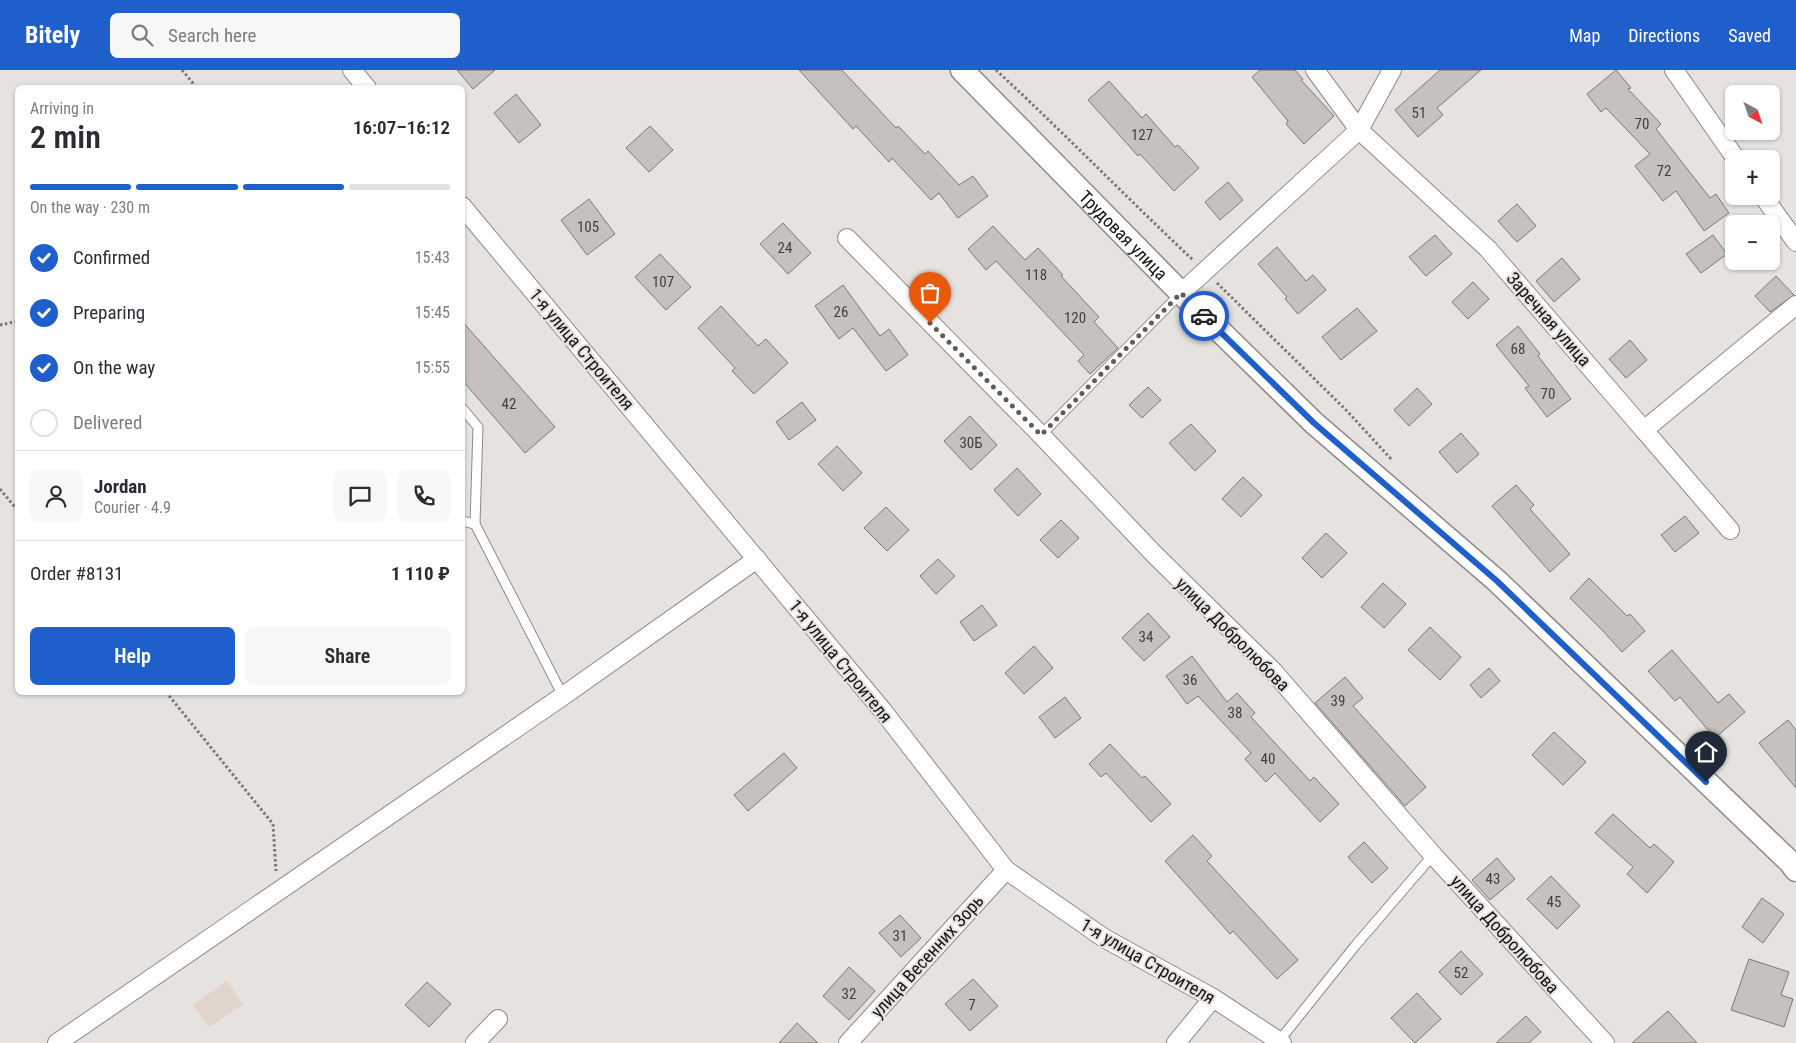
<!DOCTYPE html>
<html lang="en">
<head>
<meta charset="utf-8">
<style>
  body { margin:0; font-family:"Roboto Condensed",sans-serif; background:#f7f7f7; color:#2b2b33; height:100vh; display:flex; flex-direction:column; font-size:19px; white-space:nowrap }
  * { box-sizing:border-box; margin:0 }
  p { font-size:16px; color:#7c7c81 }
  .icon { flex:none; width:28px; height:28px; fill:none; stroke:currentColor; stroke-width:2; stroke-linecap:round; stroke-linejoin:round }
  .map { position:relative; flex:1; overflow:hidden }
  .panel { position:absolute; left:15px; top:15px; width:450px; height:610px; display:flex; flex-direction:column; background:#fff; border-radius:8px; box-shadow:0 1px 4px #0004 }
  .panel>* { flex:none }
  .needle { width:32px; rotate:139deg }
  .tools { position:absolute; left:1725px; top:15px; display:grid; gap:10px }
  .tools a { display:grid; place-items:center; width:55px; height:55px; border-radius:8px; background:#fff; box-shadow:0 1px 4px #0004; font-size:25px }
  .pin { position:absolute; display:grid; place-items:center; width:42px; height:42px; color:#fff; margin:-51px -21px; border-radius:50% 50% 50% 0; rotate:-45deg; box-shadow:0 0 5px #0007 }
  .pin .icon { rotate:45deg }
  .courier { position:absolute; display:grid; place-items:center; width:50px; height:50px; margin:-25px; border:4px solid #1f5fcb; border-radius:50%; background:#fff; color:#222; box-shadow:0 1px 6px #0007 }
  .summary em { font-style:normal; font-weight:600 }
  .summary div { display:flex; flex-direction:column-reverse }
  .summary { display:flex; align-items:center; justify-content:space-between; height:85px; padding:0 15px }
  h1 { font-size:32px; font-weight:600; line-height:38px }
  .bar { display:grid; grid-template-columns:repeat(4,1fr); gap:8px 5px; align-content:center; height:60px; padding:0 15px }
  .bar i { height:6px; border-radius:4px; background:#e1e1e2 }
  .bar .on { background:#1f5fcb }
  .bar p { grid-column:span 4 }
  .line { display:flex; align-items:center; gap:12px; padding:0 15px; border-top:1px solid #e1e1e2 }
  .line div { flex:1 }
  .round { display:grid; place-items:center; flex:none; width:52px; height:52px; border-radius:8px; background:#f7f7f7 }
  ol { padding:0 15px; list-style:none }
  li { display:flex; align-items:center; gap:15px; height:55px }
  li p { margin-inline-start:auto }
  li .icon { padding:5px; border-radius:50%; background:#1f5fcb; color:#fff; stroke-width:4 }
  li:last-child { color:#7c7c81 }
  li i { width:28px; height:28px; border:2px solid #e1e1e2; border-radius:50% }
  .button { display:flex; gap:10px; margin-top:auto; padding:10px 15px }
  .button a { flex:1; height:58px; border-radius:8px; background:#1f5fcb; color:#fff; font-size:20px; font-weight:600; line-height:58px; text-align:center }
  .button a+a { background:#f7f7f7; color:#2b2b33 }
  header { display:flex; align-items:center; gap:30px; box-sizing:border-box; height:70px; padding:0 25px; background:#1f5fcb; color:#fff }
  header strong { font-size:24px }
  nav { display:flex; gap:28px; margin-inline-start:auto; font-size:18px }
  .search { width:350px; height:45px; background:#f7f7f7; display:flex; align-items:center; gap:12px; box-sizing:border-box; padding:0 18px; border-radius:8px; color:#7c7c81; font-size:19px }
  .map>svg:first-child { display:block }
</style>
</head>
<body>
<header>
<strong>Bitely</strong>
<div class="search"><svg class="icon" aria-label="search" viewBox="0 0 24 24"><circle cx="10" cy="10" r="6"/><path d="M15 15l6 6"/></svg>Search here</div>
<nav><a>Map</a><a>Directions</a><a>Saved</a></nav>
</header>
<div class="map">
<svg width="1796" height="973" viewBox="0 0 1796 973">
  <rect width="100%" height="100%" fill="#e6e2df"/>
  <path fill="#e0d4cd" d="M 227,911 L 243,934 L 209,957 L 193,935 Z"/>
  <g fill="#c6c1bf" stroke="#7c7875">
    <path d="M 457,0 L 495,0 L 473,19 Z"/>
    <path d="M 799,0 L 842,0 L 896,58 L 898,56 L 925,84 L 928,81 L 959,115 L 973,106 L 988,126 L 958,148 L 939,123 L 931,130 L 892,88 L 889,92 L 856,56 L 853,59 Z"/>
    <path d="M 1260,0 L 1295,0 L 1303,9 L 1301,10 L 1334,46 L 1304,74 L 1286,54 L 1288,51 L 1252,7 Z"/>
    <path d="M 1440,0 L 1481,0 L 1437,38 L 1443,45 L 1418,67 L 1395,40 Z"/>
    <path d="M 1616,0 L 1631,18 L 1628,19 L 1661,54 L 1656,59 L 1710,128 L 1716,124 L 1729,143 L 1704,161 L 1676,121 L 1663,131 L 1635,96 L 1650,84 L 1606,38 L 1601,42 L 1587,24 Z"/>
    <path d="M 1109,11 L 1142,48 L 1146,44 L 1175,77 L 1178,75 L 1199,98 L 1174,121 L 1140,84 L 1138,86 L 1088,30 Z"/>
    <path d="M 516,24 L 541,55 L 519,73 L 494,43 Z"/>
    <path d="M 650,56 L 673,80 L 649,102 L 626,78 Z"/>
    <path d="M 1228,112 L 1243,130 L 1220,150 L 1205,132 Z"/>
    <path d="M 589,129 L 615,164 L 587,185 L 561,150 Z"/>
    <path d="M 1517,134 L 1536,156 L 1517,172 L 1498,151 Z"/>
    <path d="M 783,153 L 811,183 L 788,204 L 760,174 Z"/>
    <path d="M 993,156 L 1025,190 L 1038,178 L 1063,205 L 1061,206 L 1099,247 L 1094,252 L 1118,278 L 1090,304 L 1078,291 L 1084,285 L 996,191 L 986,200 L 968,179 Z"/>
    <path d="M 1435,165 L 1452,184 L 1426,206 L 1409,187 Z"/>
    <path d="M 1713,165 L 1727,184 L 1701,203 L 1686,184 Z"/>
    <path d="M 1277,177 L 1306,211 L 1313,205 L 1326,220 L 1298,244 L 1285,229 L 1287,227 L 1258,194 Z"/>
    <path d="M 660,184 L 691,217 L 666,240 L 635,207 Z"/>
    <path d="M 1562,188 L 1580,209 L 1554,232 L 1536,211 Z"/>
    <path d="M 1776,206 L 1794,225 L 1770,242 L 1755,226 Z"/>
    <path d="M 1473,212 L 1489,229 L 1468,249 L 1452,232 Z"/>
    <path d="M 843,215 L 880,266 L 889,259 L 908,285 L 886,301 L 853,258 L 839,269 L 815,236 Z"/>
    <path d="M 721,236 L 758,276 L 766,269 L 788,293 L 754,324 L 732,301 L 735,298 L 698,258 Z"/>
    <path d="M 1357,238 L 1377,261 L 1341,290 L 1322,267 Z"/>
    <path d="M 462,251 L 555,357 L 525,383 L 462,310 Z"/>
    <path d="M 1518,256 L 1540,284 L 1538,286 L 1571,329 L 1547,347 L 1525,318 L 1529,316 L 1496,275 Z"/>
    <path d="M 1630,270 L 1647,290 L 1626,308 L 1609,289 Z"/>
    <path d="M 1148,317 L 1161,330 L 1142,348 L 1129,335 Z"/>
    <path d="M 1417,318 L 1432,334 L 1409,356 L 1394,340 Z"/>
    <path d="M 802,332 L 816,350 L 789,370 L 776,352 Z"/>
    <path d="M 970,346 L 997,375 L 971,400 L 944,371 Z"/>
    <path d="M 1191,354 L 1216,381 L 1195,401 L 1169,373 Z"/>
    <path d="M 1461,363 L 1479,384 L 1457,403 L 1439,382 Z"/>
    <path d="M 837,376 L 862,403 L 843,421 L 818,394 Z"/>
    <path d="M 1017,398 L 1041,424 L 1018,446 L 994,420 Z"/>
    <path d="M 1243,407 L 1262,425 L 1241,447 L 1222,429 Z"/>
    <path d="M 1516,415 L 1534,435 L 1530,439 L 1570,484 L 1550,502 L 1492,436 Z"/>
    <path d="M 886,437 L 909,460 L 887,481 L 864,458 Z"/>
    <path d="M 1685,446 L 1699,463 L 1675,482 L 1661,465 Z"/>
    <path d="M 1061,450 L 1079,468 L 1058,488 L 1040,470 Z"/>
    <path d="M 1326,463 L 1347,483 L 1322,508 L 1302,488 Z"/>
    <path d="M 938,489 L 955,506 L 936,524 L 920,506 Z"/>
    <path d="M 1589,508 L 1627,546 L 1630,544 L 1645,561 L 1622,582 L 1603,561 L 1570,528 Z"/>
    <path d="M 1383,513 L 1406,534 L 1384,558 L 1361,537 Z"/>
    <path d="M 982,535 L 997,555 L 974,571 L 960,552 Z"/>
    <path d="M 1148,543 L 1170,567 L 1144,591 L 1122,568 Z"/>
    <path d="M 1430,557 L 1461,587 L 1440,610 L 1408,580 Z"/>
    <path d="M 1034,576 L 1053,598 L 1024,624 L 1005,603 Z"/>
    <path d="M 1672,580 L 1718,633 L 1729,624 L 1745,642 L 1715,668 L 1680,627 L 1675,631 L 1648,601 Z"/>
    <path d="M 1192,586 L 1227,632 L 1237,623 L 1255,643 L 1251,647 L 1310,711 L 1314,707 L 1339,734 L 1320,752 L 1275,703 L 1266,712 L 1245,689 L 1251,683 L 1198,626 L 1187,634 L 1166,606 Z"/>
    <path d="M 1489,598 L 1500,611 L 1481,628 L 1470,615 Z"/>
    <path d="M 1345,607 L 1363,628 L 1353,636 L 1426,717 L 1405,736 L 1315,633 Z"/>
    <path d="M 1065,627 L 1081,648 L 1055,668 L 1039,647 Z"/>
    <path d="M 1788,650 L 1796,660 L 1796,718 L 1759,673 Z"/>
    <path d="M 1554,662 L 1586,692 L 1563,715 L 1532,685 Z"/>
    <path d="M 1110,674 L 1142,708 L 1145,706 L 1171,734 L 1151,752 L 1106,703 L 1101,707 L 1089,694 Z"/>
    <path d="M 784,683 L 797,698 L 748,741 L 734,725 Z"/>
    <path d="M 1613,744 L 1650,778 L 1654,774 L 1674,792 L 1647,823 L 1627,804 L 1633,797 L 1595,763 Z"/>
    <path d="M 1193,765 L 1212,786 L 1207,791 L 1298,890 L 1277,909 L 1233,861 L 1230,864 L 1165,791 Z"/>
    <path d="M 1364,772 L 1388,798 L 1372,813 L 1348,787 Z"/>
    <path d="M 1497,788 L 1515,809 L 1490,830 L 1472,810 Z"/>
    <path d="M 1551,806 L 1580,836 L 1557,859 L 1527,829 Z"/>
    <path d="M 1762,828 L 1784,844 L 1763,873 L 1742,857 Z"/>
    <path d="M 900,845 L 921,868 L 901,887 L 879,863 Z"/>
    <path d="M 1461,881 L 1483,904 L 1461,925 L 1439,902 Z"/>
    <path d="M 1749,889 L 1789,902 L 1781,925 L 1793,929 L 1784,957 L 1731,940 Z"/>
    <path d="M 849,897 L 875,921 L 849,950 L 823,926 Z"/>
    <path d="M 973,909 L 998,936 L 970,961 L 945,934 Z"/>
    <path d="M 427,912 L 451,934 L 429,957 L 405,935 Z"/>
    <path d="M 1417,923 L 1441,949 L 1415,973 L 1391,948 Z"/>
    <path d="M 1668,941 L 1697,973 L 1632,973 Z"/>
    <path d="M 1526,946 L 1541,962 L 1529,973 L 1496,973 Z"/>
    <path d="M 797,953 L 818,973 L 779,973 Z"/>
  </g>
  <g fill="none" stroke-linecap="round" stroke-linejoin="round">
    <defs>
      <g id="service">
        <path d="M 462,338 L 478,357 L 475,454 L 563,626"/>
        <path d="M 1041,365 L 1181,223"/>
        <path d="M 462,451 L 475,454"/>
        <path d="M 1279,971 L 1355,876 L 1433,785"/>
      </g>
      <g id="minor">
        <path d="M 352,0 L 367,18"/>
        <path d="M 1315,0 L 1359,60 L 1488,179 L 1644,360 L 1796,235"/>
        <path d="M 1674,0 L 1736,89"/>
        <path d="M 1763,126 L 1796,172"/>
        <path d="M 462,136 L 883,641 L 1006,800 L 1104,868 L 1213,928 L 1282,973"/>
        <path d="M 847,168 L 1041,365 L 1154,484 L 1273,601 L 1433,785 L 1605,973"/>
        <path d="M 1181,223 L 1359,60 L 1392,0"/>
        <path d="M 1644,360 L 1730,460"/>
        <path d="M 57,973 L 563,626 L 757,489"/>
        <path d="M 475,973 L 498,949"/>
        <path d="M 848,973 L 1006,800"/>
        <path d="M 1176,973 L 1213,928"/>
      </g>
      <g id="tertiary">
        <path id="s1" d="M 962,0 L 1181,223 L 1314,353 L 1497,511 L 1790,792 L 1796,800"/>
      </g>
    </defs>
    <use href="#service" stroke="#8e8987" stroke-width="11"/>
    <use href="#minor" stroke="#8e8987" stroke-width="20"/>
    <use href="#tertiary" stroke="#8e8987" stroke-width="25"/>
    <g stroke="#7a7775" stroke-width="3" stroke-dasharray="2.5 2.5" stroke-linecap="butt">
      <path d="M 182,0 L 197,18"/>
      <path d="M 996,0 C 1063,62 1126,127 1193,190"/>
      <path d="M 1217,213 L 1347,341 L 1392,390"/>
      <path d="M 0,255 L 18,251"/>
      <path d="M 0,419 L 18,441"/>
      <path d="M 166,622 L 273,754 L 276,801"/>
    </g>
    <use href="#service" stroke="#fff" stroke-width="9"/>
    <use href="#minor" stroke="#fff" stroke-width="18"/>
    <use href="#tertiary" stroke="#fff" stroke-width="22"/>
  </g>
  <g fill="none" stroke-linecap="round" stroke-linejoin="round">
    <path stroke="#5f5c5a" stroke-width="5" stroke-dasharray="0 9" d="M 930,253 L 1041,365 L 1181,223 L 1204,246"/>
    <path stroke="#1f5fcb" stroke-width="6" d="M 1204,246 L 1314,353 L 1497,511 L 1706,712"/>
  </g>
  <g text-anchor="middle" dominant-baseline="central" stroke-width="4" stroke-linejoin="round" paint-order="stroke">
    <g font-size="15" fill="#423f3e">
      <text x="1419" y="43">51</text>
      <text x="1642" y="54">70</text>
      <text x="1142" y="65">127</text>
      <text x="1664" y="101">72</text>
      <text x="588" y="157">105</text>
      <text x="785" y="178">24</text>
      <text x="1036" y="205">118</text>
      <text x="663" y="212">107</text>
      <text x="841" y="242">26</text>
      <text x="1075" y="248">120</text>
      <text x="1518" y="279">68</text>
      <text x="1548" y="324">70</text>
      <text x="509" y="334">42</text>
      <text x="971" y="373">30Б</text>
      <text x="1146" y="567">34</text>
      <text x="1190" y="610">36</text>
      <text x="1338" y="631">39</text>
      <text x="1235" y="643">38</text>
      <text x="1268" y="689">40</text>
      <text x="1493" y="809">43</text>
      <text x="1554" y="832">45</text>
      <text x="900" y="866">31</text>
      <text x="1461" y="903">52</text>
      <text x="849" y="924">32</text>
      <text x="972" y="935">7</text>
    </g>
    <g font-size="18" fill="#161413" stroke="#e6e2df">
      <text stroke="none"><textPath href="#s1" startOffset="231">Трудовая улица</textPath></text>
      <text transform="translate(1549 249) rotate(49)">Заречная улица</text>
      <text transform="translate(582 279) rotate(50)">1-я улица Строителя</text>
      <text transform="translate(1233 564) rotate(45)">улица Добролюбова</text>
      <text transform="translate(841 591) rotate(51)">1-я улица Строителя</text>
      <text transform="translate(1505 864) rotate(48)">улица Добролюбова</text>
      <text transform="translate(927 886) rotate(-48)">улица Весенних Зорь</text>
      <text transform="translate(1148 891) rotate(30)">1-я улица Строителя</text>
    </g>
  </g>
</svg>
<div class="tools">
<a><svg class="needle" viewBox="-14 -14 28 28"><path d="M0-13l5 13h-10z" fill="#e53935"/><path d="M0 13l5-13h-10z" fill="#7c7c81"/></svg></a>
<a>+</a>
<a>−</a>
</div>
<div class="pin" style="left:930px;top:253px;background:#ea580c"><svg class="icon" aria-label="bag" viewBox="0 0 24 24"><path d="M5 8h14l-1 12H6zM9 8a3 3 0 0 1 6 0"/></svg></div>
<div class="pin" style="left:1706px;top:712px;background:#1f2937"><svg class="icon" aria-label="home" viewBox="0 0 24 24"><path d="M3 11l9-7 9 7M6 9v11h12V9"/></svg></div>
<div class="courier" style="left:1204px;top:246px"><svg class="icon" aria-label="car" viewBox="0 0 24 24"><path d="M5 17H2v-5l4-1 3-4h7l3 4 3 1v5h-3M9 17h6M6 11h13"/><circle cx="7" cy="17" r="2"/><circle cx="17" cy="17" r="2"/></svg></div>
<section class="panel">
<div class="summary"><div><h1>2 min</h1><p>Arriving in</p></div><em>16:07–16:12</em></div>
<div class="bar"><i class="on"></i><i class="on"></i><i class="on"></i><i></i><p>On the way · 230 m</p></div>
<ol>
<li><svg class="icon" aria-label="check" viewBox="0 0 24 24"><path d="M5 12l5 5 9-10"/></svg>Confirmed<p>15:43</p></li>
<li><svg class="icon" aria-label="check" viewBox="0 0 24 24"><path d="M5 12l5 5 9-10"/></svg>Preparing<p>15:45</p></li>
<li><svg class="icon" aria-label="check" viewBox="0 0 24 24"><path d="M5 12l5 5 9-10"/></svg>On the way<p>15:55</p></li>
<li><i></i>Delivered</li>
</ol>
<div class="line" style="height:90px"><a class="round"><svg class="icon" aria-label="person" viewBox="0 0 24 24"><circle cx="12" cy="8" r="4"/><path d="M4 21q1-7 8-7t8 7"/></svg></a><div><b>Jordan</b><p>Courier · 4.9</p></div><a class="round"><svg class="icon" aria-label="chat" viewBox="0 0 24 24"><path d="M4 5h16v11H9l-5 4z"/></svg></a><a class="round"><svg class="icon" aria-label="phone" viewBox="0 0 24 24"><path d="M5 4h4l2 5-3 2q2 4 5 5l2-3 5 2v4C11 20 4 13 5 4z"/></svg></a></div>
<div class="line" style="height:65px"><div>Order #8131</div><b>1 110 ₽</b></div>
<div class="button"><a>Help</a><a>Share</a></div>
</section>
</div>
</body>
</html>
